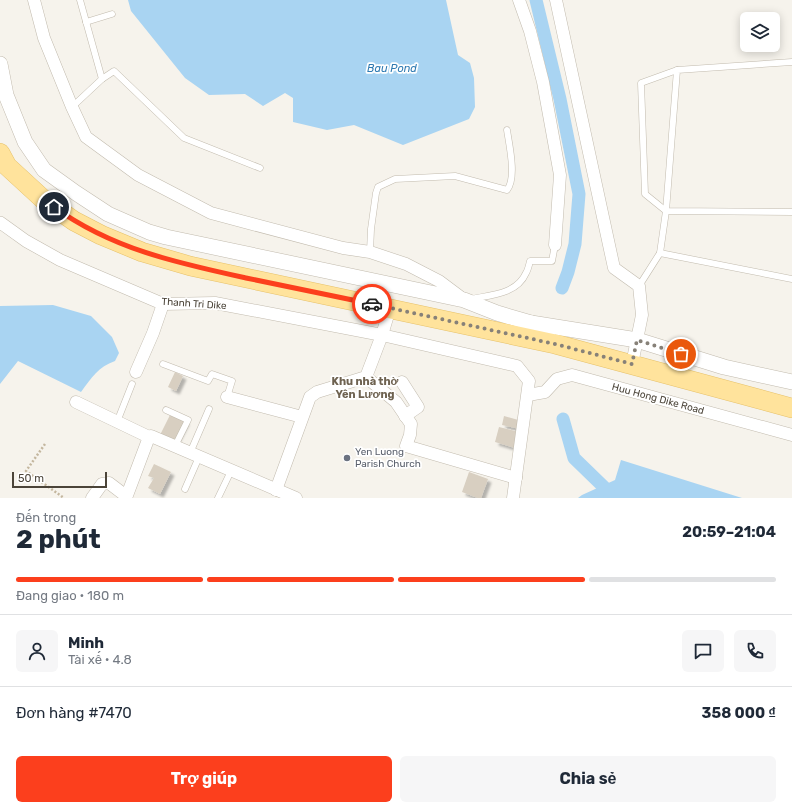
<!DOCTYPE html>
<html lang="vi">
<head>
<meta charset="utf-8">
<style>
  body { margin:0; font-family:Rubik,sans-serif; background:#f6f6f7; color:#1f2937; height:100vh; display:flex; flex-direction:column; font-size:15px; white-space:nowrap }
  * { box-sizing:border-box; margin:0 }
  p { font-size:13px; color:#747a83 }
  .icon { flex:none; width:22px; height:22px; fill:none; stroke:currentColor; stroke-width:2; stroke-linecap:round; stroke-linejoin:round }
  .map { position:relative; height:498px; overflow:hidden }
  .sheet { display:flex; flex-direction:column; background:#fff; flex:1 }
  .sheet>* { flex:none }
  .buttons { position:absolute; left:740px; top:12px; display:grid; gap:8px }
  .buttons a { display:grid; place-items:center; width:40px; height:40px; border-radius:6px; background:#fff; box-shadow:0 2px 10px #0003; font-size:20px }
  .scale { position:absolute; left:12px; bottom:10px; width:95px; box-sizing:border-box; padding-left:4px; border:2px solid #4b4439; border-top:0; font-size:11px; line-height:14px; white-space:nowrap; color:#4b4439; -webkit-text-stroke:3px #fff; paint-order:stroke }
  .pin { position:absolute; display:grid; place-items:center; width:34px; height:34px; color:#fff; margin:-17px; border:2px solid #fff; border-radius:50%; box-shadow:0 1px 4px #0007 }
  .courier { position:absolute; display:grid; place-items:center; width:40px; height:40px; margin:-20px; border:3px solid #fc3f1d; border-radius:50%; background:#fff; color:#222; box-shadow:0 1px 5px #0007 }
  .headline em { font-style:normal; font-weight:700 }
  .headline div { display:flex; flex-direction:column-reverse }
  .headline { display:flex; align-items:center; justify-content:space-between; height:68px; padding:0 16px }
  h1 { font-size:26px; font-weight:700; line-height:30px }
  .bar { display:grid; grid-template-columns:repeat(4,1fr); gap:6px 4px; align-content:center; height:48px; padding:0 16px }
  .bar i { height:5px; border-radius:3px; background:#e0e1e3 }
  .bar .on { background:#fc3f1d }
  .bar p { grid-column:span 4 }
  .line { display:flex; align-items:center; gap:10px; padding:0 16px; border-top:1px solid #e0e1e3 }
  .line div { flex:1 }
  .round { display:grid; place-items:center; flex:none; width:42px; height:42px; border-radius:6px; background:#f6f6f7 }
  .cta { display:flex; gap:8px; margin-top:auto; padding:8px 16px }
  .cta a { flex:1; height:46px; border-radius:6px; background:#fc3f1d; color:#fff; font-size:16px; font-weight:700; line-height:46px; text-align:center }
  .cta a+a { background:#f6f6f7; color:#1f2937 }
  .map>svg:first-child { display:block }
</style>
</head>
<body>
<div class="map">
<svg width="792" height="498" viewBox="0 0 792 498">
  <defs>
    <filter id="shadow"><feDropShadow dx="3.5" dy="3.5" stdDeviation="1" flood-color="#0004"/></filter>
  </defs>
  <rect width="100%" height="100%" fill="#f6f3ec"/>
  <g fill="#a9d4f2">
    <path d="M 128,0 L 446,0 L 458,55 L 470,63 L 474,78 L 475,107 L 469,119 L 403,145 L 354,125 L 327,130 L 293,122 L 293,98 L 285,93 L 263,106 L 245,94 L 209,95 L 185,78 L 131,11 Z"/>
    <path d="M 53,305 L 91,316 L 112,337 L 119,353 L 115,361 C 98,367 92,377 81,392 L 18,361 L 0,384 L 0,306 Z"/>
    <path d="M 621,460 L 742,498 L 578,498 L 582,495 L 615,480 Z"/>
  </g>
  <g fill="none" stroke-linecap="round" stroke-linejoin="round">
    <g stroke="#a9d4f2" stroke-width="13">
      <path d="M 536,0 L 560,99 L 579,194 L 575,244 L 568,272 L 562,288"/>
      <path d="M 563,419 L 574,458 L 608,491"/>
    </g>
  </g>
  <g fill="#d8cfc1" filter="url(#shadow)">
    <path d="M 175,372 L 183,376 L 176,391 L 168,387 Z"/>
    <path d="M 171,413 L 186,421 L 175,442 L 160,435 Z"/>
    <path d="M 504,416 L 522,421 L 520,429 L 502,425 Z"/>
    <path d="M 499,427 L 519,432 L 515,448 L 495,442 Z"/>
    <path d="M 154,464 L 171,472 L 160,494 L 148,488 L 154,478 L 148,476 Z"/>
    <path d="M 469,472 L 488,479 L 481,498 L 478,498 L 462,492 Z"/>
  </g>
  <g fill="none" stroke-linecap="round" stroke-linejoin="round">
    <defs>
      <g id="service">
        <path d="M 80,0 L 102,79"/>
        <path d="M 86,22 L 112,14"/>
        <path d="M 677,70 L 641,83 L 645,194 L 666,211 L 792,212"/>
        <path d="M 72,107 L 102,79 L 114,71 L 184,138 L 260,168"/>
        <path d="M 370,252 L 371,229 L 376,193 L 378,187 L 395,179 L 455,176 L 507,190 C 517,178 509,144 507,130"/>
        <path d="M 660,253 L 792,279"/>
        <path d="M 639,286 L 660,253 L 666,211 L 677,70 L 792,62"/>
        <path d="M 471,299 C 491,295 517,294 526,273 C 528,270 529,265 530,261 L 552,261 L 555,245"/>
        <path d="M 163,364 L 208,381 L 212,374 L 232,381 L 227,397"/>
        <path d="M 166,410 L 188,420 L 175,446"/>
        <path d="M 117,422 L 132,384"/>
        <path d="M 190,453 L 209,409"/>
        <path d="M 185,489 L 199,457"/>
        <path d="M 218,498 L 231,471"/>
      </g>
      <g id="minor">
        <path d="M 34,0 L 44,38 L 72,107 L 86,137 L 138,175 L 211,213 L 343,248 L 370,252 L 406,264 L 439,281 L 463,299"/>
        <path d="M 519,0 L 530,31 L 543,82 L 560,175 L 555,245"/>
        <path d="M 556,0 L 614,268 L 639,286 L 642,315 L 632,364"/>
        <path d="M 0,224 L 1,223 L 26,241 L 60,260 L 163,304 L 215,303 L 382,335 L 517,366 L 529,381 L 513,498"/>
        <path d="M 136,372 L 153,333 L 163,304"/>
        <path d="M 366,377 L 396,402 L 411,424 L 410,435 L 406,446 L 516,478"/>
        <path d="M 402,382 L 418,407 L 405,416"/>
        <path d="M 528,395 L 545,392 L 557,379 L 572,375 L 792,435"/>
        <path d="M 227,397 L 302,417"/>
        <path d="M 76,402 L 149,437"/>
        <path d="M 276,490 L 310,397 L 317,392 L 366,377 L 382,335 L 390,308"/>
        <path d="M 92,498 L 102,484 L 109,483 L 126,496"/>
        <path d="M 126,498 L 149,437 L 151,436 L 296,498"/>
      </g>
      <g id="tertiary">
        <path d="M 0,64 L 6,95 L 25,142 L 44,170 L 76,193 L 108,214 L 149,232 L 166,237 L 464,300 L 497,313 L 531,323 L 554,344"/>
        <path d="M 531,323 L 637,340 L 724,367 L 792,382"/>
      </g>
      <path id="primary" d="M 0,153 L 7,166 L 44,200 L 74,221 L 101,235 L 142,252 L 190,266 L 555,344 L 792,408"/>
    </defs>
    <use href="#service" stroke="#c2bbae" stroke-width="7"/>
    <use href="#minor" stroke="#c2bbae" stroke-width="13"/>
    <use href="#tertiary" stroke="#c2bbae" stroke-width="16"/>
    <use href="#primary" stroke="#e6c16a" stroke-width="20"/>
    <path stroke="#c4b79f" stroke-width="2.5" stroke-dasharray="2 2" stroke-linecap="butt" d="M 45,444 L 26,471 L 64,498"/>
    <use href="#service" stroke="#fff" stroke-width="6"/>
    <use href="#minor" stroke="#fff" stroke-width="12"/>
    <use href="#tertiary" stroke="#fff" stroke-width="15"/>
    <use href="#primary" stroke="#ffe39c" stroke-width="19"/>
  </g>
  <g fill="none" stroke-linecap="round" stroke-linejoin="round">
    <path stroke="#878178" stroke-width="4" stroke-dasharray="0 7.2" d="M 372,304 L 555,344 L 632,364 L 637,340 L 681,354"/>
    <path stroke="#fc3f1d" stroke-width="5" d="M 54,207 C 112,249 177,263 246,278 C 288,287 330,295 372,304"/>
  </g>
  <circle fill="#6b7280" stroke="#fff" stroke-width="1.5" cx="347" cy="458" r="4"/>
  <g text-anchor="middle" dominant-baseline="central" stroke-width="3.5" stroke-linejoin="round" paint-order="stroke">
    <g font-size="10" fill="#4b4439" stroke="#fff">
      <text transform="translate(194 304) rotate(4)">Thanh Tri Dike</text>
      <text transform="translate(658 399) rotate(15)">Huu Hong Dike Road</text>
    </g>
    <g font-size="10" fill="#5b616d" stroke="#fff" text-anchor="start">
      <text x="355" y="452">Yen Luong<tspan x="355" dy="12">Parish Church</tspan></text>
    </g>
    <g font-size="11" font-style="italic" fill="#2e7ab2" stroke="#fff">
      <text x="392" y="68">Bau Pond</text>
    </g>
    <g font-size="11" font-weight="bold" fill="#6e6250" stroke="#fff">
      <text x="365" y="381">Khu nhà thờ<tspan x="365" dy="13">Yên Lương</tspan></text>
    </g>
  </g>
</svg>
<div class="buttons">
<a><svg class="icon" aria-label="layers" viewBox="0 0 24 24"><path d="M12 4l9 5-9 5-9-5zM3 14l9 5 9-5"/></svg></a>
</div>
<div class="scale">50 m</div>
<div class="pin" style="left:681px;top:354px;background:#ea580c"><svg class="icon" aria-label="bag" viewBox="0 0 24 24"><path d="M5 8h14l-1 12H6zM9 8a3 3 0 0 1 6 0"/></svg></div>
<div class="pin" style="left:54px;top:207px;background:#1f2937"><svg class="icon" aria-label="home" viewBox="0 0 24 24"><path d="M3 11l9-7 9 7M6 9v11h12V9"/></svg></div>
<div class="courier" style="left:372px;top:304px"><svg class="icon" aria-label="car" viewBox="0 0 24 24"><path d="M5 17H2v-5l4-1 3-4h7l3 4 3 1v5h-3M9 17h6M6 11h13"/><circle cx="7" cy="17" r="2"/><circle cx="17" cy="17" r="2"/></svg></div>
</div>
<section class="sheet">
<div class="headline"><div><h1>2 phút</h1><p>Đến trong</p></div><em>20:59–21:04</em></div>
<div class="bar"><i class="on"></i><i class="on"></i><i class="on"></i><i></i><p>Đang giao · 180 m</p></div>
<div class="line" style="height:72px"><a class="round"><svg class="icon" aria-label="person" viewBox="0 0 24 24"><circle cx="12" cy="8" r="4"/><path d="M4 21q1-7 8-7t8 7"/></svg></a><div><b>Minh</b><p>Tài xế · 4.8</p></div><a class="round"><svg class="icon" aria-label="chat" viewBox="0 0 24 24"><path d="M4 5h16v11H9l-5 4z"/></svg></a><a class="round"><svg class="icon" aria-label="phone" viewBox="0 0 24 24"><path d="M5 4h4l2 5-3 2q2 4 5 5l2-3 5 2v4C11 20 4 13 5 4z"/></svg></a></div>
<div class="line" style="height:52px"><div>Đơn hàng #7470</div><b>358 000 ₫</b></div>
<div class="cta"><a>Trợ giúp</a><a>Chia sẻ</a></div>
</section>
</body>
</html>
